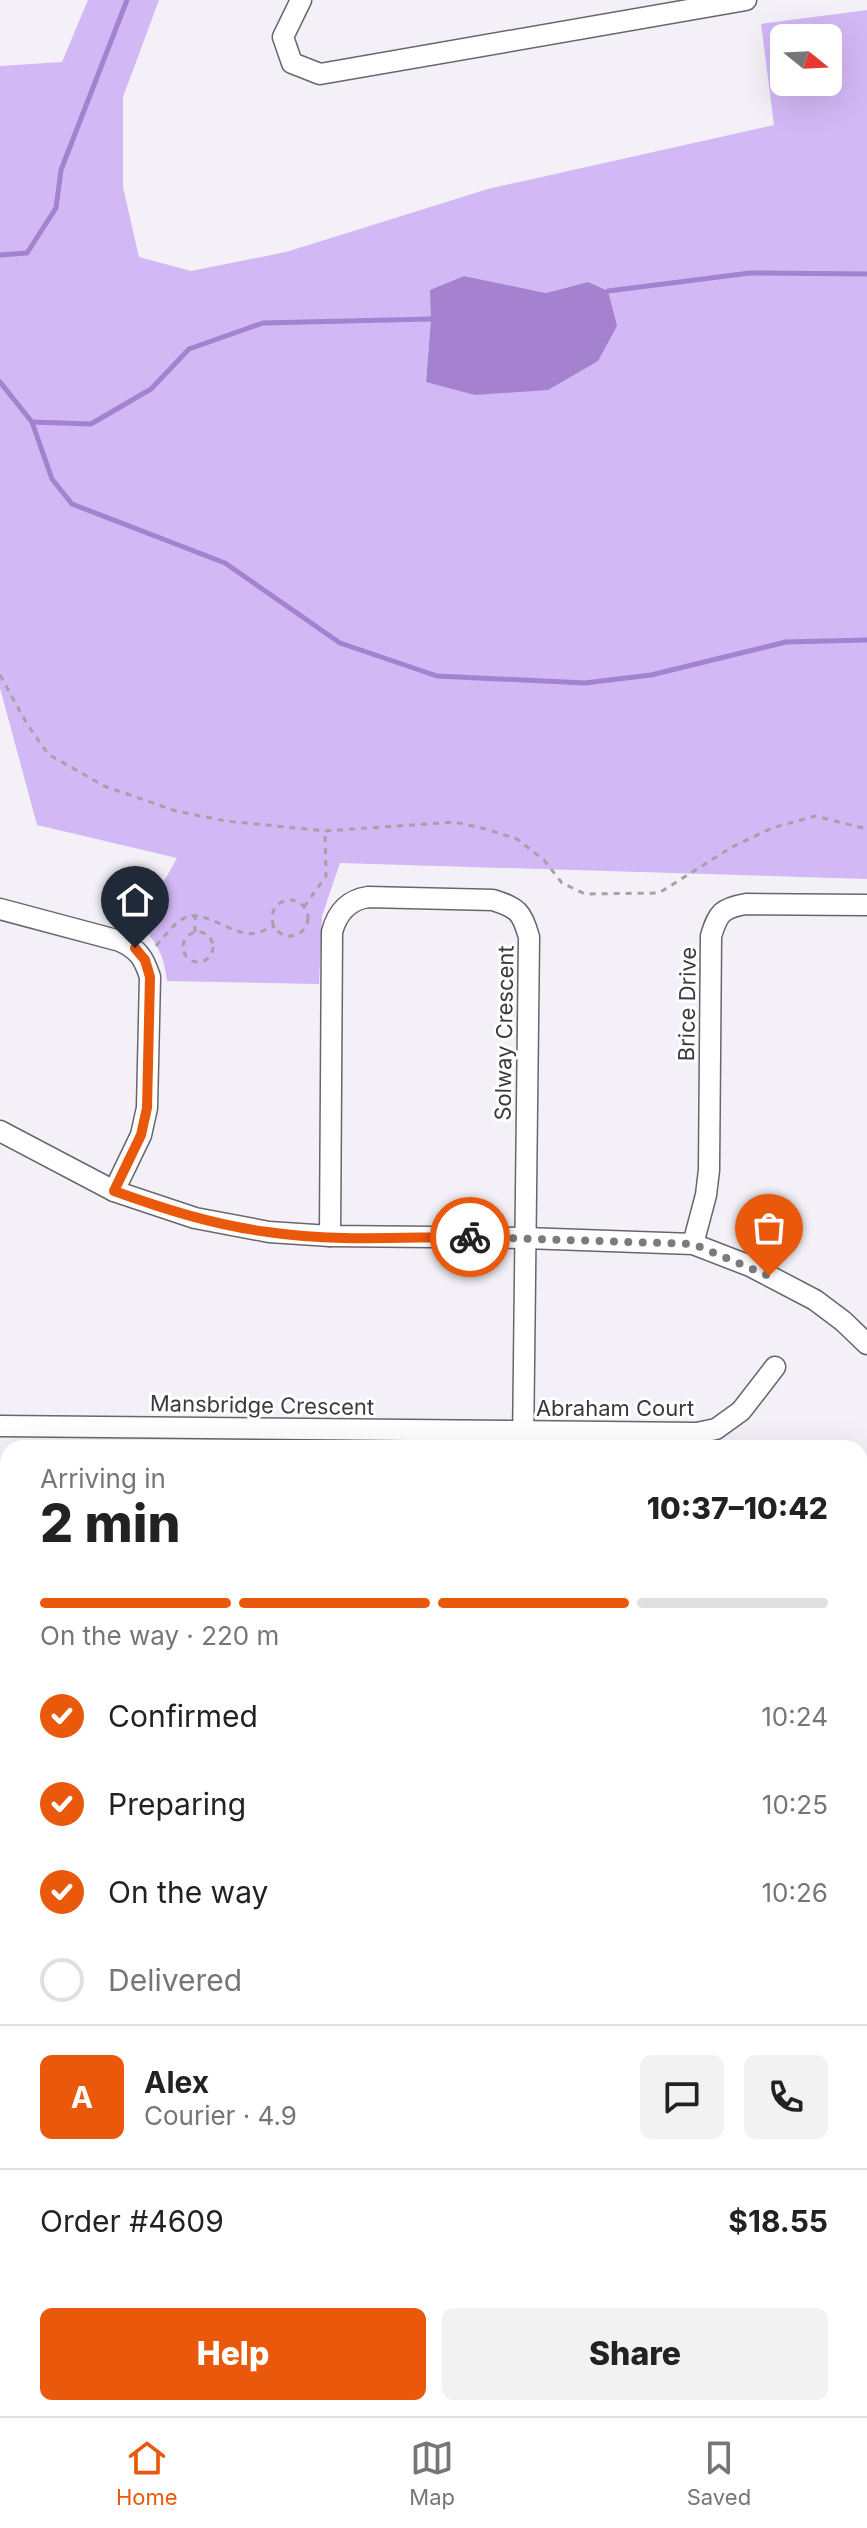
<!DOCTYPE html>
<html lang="en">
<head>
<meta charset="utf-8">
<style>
  body { margin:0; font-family:Inter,sans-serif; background:#f2f2f2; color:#222; height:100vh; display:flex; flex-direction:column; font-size:30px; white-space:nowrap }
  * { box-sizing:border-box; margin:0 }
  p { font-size:26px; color:#767676 }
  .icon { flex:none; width:44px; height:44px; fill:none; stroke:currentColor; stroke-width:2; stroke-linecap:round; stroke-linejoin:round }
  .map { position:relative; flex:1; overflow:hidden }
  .drawer { position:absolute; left:0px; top:1440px; width:868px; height:976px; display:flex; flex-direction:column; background:#fff; border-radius:24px 24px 0 0; box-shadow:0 8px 32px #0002 }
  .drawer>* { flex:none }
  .needle { width:52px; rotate:108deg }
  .fabs { position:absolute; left:770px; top:24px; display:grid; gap:16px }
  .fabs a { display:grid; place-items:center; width:72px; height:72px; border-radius:12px; background:#fff; box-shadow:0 8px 32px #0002; font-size:40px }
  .pin { position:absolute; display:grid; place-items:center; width:68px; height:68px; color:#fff; margin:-82px -34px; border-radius:50% 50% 50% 0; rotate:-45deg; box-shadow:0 0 8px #0007 }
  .pin .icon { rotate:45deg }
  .courier { position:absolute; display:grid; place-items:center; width:80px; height:80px; margin:-40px; border:6px solid #ea580c; border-radius:50%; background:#fff; color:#222; box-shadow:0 2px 10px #0007 }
  .overview em { font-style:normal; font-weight:800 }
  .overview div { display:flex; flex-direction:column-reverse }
  .overview { display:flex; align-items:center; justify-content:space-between; height:136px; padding:0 40px }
  h1 { font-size:52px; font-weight:800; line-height:60px }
  .bar { display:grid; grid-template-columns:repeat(4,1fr); gap:12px 8px; align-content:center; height:96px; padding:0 40px }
  .bar i { height:10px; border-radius:6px; background:#e0e0e0 }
  .bar .current { background:#ea580c }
  .bar p { grid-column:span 4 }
  .line { display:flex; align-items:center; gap:20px; padding:0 40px; border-top:2px solid #e0e0e0 }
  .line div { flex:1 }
  .round { display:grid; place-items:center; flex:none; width:84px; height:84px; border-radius:12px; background:#f2f2f2 }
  ol { padding:0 40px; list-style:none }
  li { display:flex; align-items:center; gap:24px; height:88px }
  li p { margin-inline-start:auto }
  li .icon { padding:8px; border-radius:50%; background:#ea580c; color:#fff; stroke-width:4 }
  li:last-child { color:#767676 }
  li i { width:44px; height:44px; border:4px solid #e0e0e0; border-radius:50% }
  .action { display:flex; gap:16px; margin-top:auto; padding:16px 40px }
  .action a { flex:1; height:92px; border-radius:12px; background:#ea580c; color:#fff; font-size:32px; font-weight:800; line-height:92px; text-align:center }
  .action a+a { background:#f2f2f2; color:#222 }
  .tab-bar { display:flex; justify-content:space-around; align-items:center; height:112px; border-top:2px solid #e0e0e0; background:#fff; font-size:22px; color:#767676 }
  .tab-bar a { display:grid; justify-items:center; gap:4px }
  .tab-bar .current { color:#ea580c }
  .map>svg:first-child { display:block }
</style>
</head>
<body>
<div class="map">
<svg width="867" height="2416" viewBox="0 0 867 2416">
  <rect width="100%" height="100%" fill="#f3f1f7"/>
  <g fill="#d2b8f5" fill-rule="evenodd">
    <path d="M 88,0 L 159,0 L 123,97 L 123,187 L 139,257 L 191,271 L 286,252 L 488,189 L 774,125 L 761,24 L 867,10 L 867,879 L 340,863 L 322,916 L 319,984 L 167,981 C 164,957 158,941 139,926 L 177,858 L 37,825 L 0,688 L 0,66 L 62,62 ZM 784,38 L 828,38 L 828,82 L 784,82 ZM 464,276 L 546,293 L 588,282 L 426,382 L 431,319 L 431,290 Z"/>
    <path d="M 867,1488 L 867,2069 L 860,2069 L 860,1493 Z"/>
  </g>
  <path fill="#a482cf" d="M 464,276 L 546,293 L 588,282 L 608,291 L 617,326 L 598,361 L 548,390 L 475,395 L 426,382 L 431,319 L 430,290 Z"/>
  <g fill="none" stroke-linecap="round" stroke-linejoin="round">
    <g stroke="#a482cf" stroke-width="5">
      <path d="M 0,255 L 27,253 L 56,208 L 61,170 L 127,0"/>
      <path d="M 608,291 L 750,273 L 867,274"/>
      <path d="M 0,382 L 32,422 L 52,479 L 72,504 L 225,563 L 340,643 L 437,676 L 585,683 L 651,675 L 786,642 L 867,640"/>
      <path d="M 32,422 L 91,424 L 151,389 L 189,349 L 263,323 L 431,319"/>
    </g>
    <defs>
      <g id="minor">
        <path d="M 301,0 L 283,37 L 292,63 L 320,74 L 746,0"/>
        <path d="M 0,909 L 120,941 C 138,949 144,958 150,977 L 147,1108 L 141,1135 L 114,1191"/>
        <path d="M 0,1131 L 114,1191 L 195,1218 L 269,1232 L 330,1236 L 525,1238 L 693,1244 L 750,1266 L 815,1300 L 843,1321 L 867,1344"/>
        <path d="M 330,1236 L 332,932 C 337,913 348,900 368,897 L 493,900 C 518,908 522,912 529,937 L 523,1448"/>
        <path d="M 693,1244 L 706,1195 L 709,1170 L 711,936 C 718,913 722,908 746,904 L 867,905"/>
        <path d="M 0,1426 L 697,1433 L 716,1429 L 741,1411 L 775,1367"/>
        <path d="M 0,1622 L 8,1622"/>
        <path d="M 0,2089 L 8,2089"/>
        <path d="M 860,2098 L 867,2098"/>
        <path d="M 401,2408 L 401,2416"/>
        <path d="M 781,2408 L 781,2416"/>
        <path d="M 26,2416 L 26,2408"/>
        <path d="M 210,2416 L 210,2408"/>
        <path d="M 588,2416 L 588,2408"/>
      </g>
    </defs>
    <use href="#minor" stroke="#68666c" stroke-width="23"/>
    <g stroke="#a4a2a7" stroke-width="3" stroke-dasharray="6 6" stroke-linecap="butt">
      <path d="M 0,675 L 27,724 L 48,754 L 104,786 L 176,811 L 226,821 L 325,831 L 454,822 L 486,829 L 517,839 L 544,860 L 562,883 L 585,894 L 659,893 L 732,847 L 772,828 L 815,816 L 867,829"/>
      <circle cx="290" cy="918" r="18"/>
      <path d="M 304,907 L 326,876 L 325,831"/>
      <circle cx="198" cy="947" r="15"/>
      <path d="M 195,932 L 195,916"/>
      <path d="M 156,946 C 187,908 189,910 232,929 C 239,932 248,935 256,933 C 262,932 269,928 275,926"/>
    </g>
    <use href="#minor" stroke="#fff" stroke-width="20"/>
  </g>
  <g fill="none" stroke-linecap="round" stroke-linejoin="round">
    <path stroke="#7b7a7d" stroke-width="8" stroke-dasharray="0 14.4" d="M 470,1237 L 693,1244 L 769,1276"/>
    <path stroke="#ea580c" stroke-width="10" d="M 135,948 L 145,960 L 150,977 L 147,1108 L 141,1135 L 114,1191 C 164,1209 214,1225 268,1232 C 334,1242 403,1237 470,1237"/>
  </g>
  <g text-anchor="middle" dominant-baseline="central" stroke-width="6" stroke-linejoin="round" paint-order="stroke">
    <g font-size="22" fill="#3a3a3c" stroke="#fff">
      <text transform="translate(687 1004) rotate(-89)">Brice Drive</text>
      <text transform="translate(504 1033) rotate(-89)">Solway Crescent</text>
      <text transform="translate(262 1405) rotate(1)">Mansbridge Crescent</text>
      <text x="615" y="1408">Abraham Court</text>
    </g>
  </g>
</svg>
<div class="fabs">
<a><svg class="needle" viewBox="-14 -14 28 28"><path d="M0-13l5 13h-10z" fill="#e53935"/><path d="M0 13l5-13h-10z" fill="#767676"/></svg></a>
</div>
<div class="pin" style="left:769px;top:1276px;background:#ea580c"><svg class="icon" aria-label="bag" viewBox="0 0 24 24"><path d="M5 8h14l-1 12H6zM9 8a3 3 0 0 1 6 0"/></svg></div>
<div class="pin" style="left:135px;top:948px;background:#1f2937"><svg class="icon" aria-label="home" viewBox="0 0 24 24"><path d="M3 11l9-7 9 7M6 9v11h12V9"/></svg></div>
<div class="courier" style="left:470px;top:1237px"><svg class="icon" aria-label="bike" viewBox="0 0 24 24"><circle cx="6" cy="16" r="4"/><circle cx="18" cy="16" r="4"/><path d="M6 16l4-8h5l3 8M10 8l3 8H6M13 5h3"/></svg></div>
<section class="drawer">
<div class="overview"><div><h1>2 min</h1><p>Arriving in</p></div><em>10:37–10:42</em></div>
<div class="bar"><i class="current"></i><i class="current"></i><i class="current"></i><i></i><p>On the way · 220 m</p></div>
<ol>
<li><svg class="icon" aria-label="check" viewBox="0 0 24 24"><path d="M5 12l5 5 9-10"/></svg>Confirmed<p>10:24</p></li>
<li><svg class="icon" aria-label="check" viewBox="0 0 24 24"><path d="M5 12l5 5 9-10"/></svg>Preparing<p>10:25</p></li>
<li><svg class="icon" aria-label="check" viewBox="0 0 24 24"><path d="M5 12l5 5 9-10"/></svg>On the way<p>10:26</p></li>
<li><i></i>Delivered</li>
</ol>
<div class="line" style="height:144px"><b class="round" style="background:#ea580c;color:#fff">A</b><div><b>Alex</b><p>Courier · 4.9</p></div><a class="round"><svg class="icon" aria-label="chat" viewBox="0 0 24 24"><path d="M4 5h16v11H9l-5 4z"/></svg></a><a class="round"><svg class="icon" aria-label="phone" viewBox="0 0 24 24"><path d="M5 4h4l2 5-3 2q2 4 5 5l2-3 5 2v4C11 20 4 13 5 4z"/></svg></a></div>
<div class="line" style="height:104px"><div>Order #4609</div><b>$18.55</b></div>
<div class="action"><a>Help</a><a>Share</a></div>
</section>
</div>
<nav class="tab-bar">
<a class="current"><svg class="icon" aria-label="home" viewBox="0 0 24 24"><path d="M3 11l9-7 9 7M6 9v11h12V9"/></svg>Home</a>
<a><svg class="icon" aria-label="map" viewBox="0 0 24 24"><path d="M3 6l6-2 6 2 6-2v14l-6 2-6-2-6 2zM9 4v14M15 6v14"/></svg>Map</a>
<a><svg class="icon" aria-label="saved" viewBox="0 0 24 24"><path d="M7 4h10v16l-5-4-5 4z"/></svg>Saved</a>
</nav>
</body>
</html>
